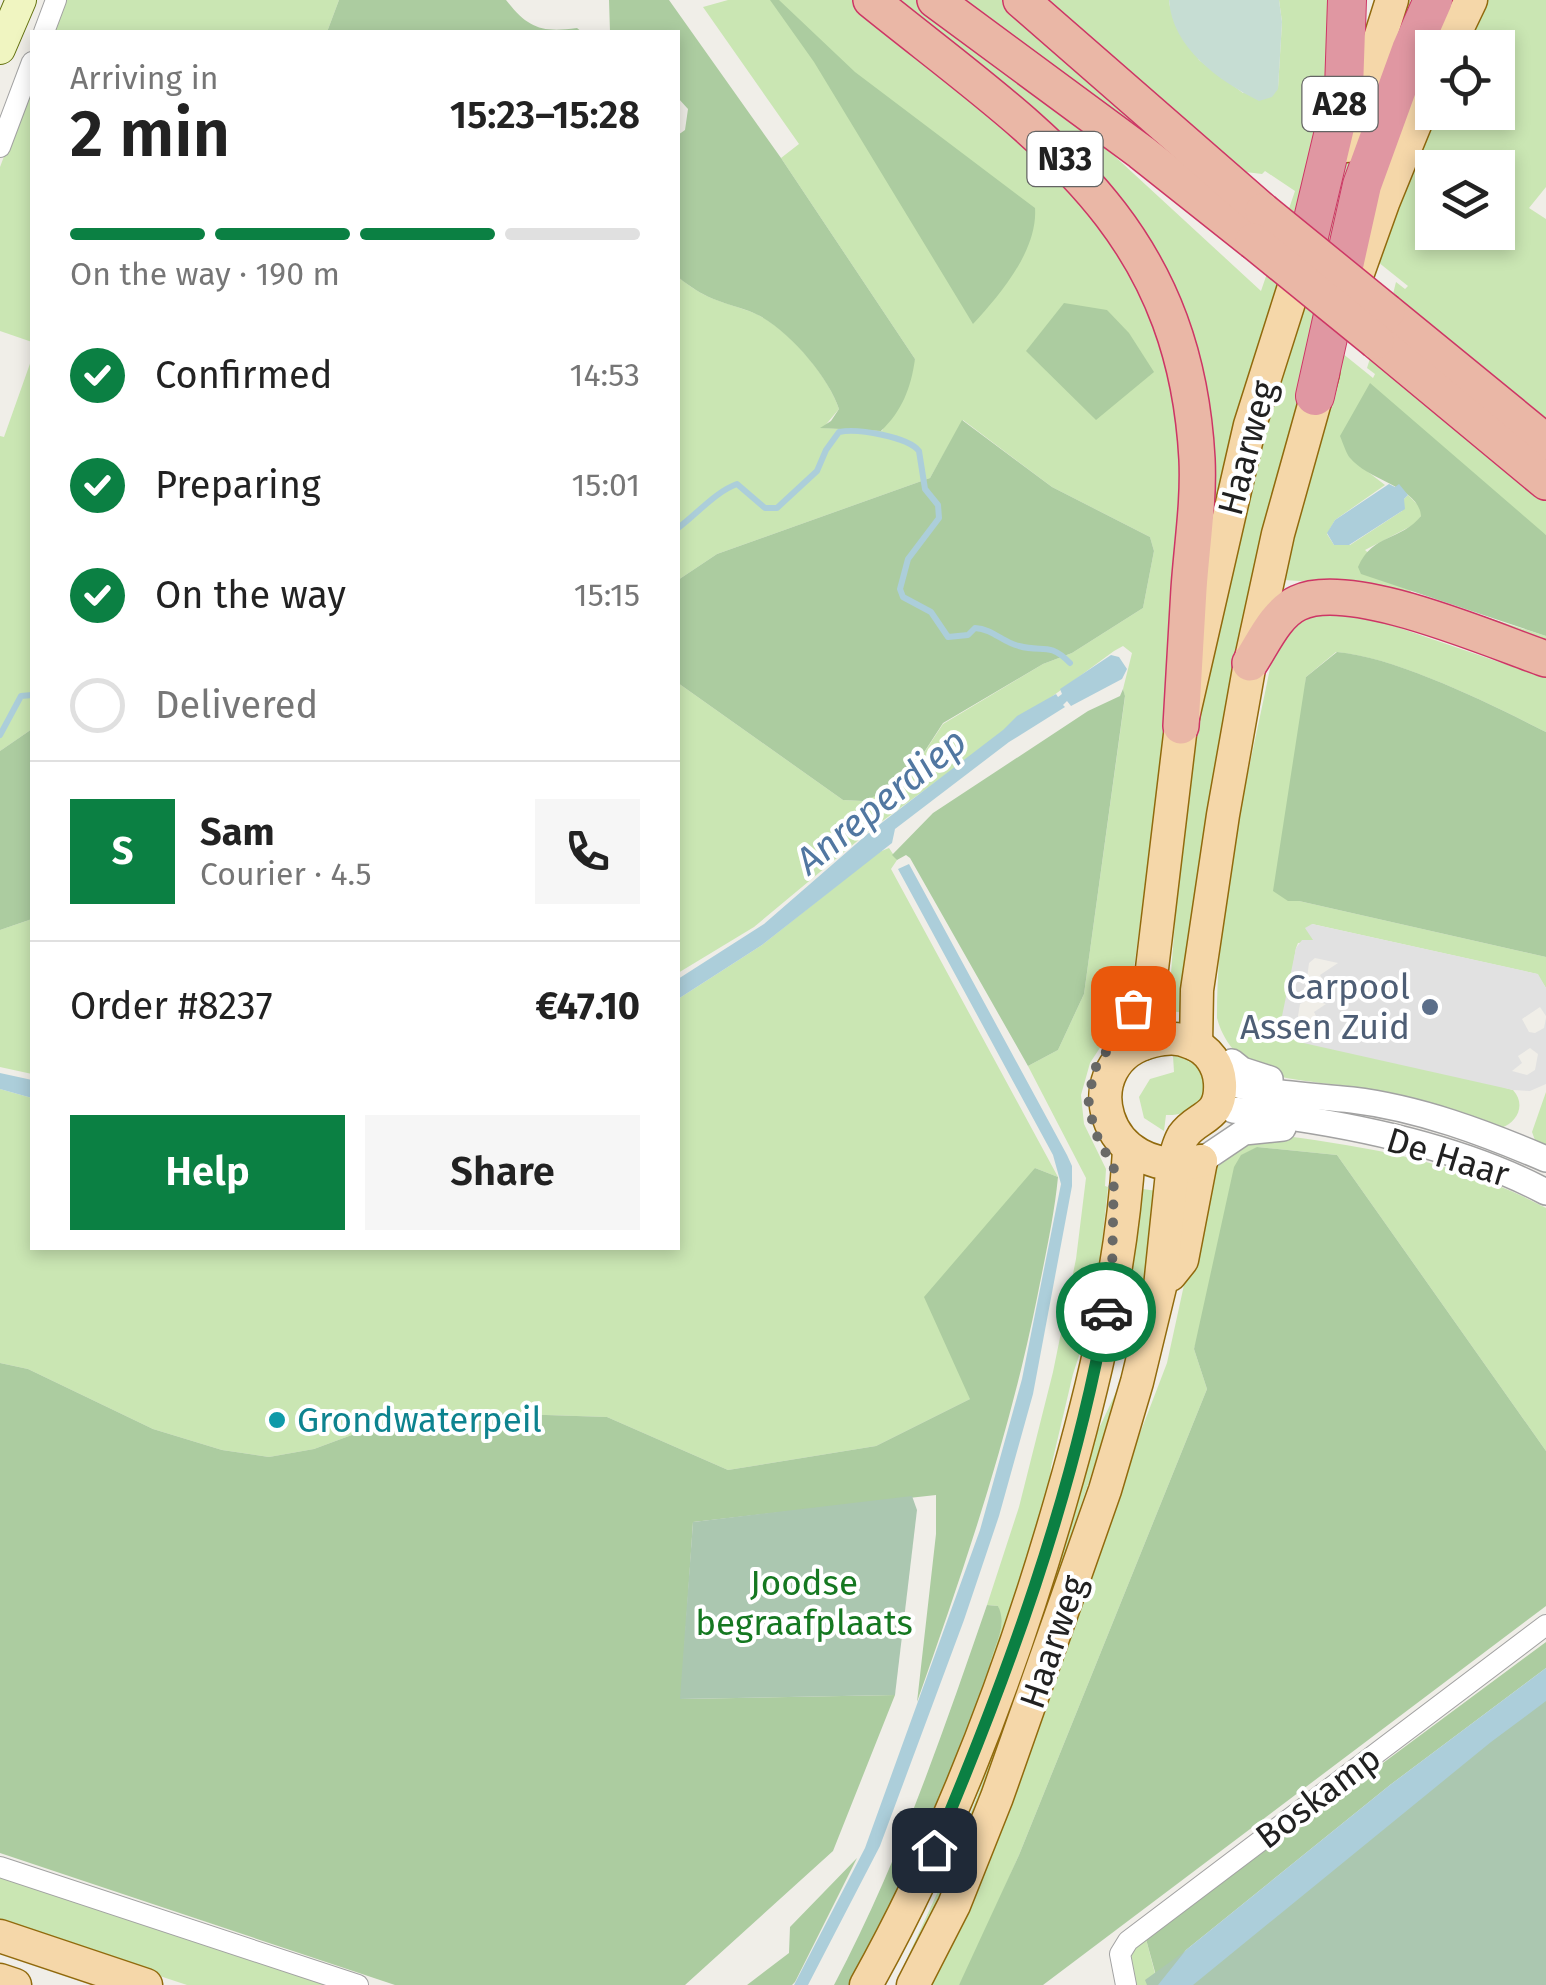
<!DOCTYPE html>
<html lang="en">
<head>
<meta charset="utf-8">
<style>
  body { margin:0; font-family:"Fira Sans",sans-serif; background:#f6f6f6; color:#222; height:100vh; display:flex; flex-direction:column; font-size:38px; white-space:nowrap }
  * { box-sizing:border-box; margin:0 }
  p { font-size:32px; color:#767676 }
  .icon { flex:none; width:55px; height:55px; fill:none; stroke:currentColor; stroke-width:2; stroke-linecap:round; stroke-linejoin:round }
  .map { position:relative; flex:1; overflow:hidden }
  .details { position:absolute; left:30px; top:30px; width:650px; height:1220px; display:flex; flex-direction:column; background:#fff; border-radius:0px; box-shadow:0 5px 15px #0003 }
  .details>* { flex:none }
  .controls { position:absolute; left:1415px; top:30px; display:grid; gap:20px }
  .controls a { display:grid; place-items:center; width:100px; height:100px; border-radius:0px; background:#fff; box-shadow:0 5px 15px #0003; font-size:50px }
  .pin { position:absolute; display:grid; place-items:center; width:85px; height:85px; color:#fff; margin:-42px; border-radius:20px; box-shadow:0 5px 15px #0006 }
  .courier { position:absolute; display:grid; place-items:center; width:100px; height:100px; margin:-50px; border:8px solid #0b8043; border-radius:50%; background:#fff; color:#222; box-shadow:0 2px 12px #0007 }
  .overview em { font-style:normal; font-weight:600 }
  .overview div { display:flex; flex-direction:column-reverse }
  .overview { display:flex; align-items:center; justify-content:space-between; height:170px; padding:0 40px }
  h1 { font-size:65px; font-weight:600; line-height:75px }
  .bar { display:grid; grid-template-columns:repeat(4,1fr); gap:15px 10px; align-content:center; height:120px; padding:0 40px }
  .bar i { height:12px; border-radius:8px; background:#e0e0e0 }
  .bar .current { background:#0b8043 }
  .bar p { grid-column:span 4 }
  .line { display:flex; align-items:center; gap:25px; padding:0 40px; border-top:2px solid #e0e0e0 }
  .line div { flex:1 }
  .round { display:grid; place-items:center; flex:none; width:105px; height:105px; border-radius:0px; background:#f6f6f6 }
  ol { padding:0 40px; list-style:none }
  li { display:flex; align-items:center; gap:30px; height:110px }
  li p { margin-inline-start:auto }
  li .icon { padding:10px; border-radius:50%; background:#0b8043; color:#fff; stroke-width:4 }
  li:last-child { color:#767676 }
  li i { width:55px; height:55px; border:5px solid #e0e0e0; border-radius:50% }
  .action { display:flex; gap:20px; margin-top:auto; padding:20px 40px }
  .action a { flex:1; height:115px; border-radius:0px; background:#0b8043; color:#fff; font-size:40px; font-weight:600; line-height:115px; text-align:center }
  .action a+a { background:#f6f6f6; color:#222 }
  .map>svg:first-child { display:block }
</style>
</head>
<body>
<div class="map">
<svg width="1546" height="1985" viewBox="0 0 1546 1985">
  <rect width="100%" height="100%" fill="#f0eee8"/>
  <g fill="#cae6b3" fill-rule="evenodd">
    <path d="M 64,0 L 339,0 L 327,32 L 51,32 Z"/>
    <path d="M 728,0 L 859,0 L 1019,128 L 1142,278 L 1186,424 L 1181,611 L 1135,961 L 1126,1008 L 1090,1063 L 1081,1095 L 1084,1124 L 1106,1169 L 1105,1186 L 1108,1187 L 1095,1307 L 1073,1374 L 1051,1467 L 1049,1497 L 989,1676 C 988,1648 1008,1636 998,1606 L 987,1605 L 1019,1507 L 1053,1372 L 1076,1259 L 1086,1178 L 1028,1066 L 1058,1050 L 1084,994 L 1125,697 L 1123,689 L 1132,653 L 1123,646 L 1114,651 L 873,828 L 754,927 L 678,973 L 678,683 L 843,800 L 863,801 L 910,774 L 943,724 L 1043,664 L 1072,653 L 1143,608 L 1154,551 L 1150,537 L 1052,487 L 963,420 L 930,478 L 717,554 L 678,580 L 678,277 C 707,300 715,299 749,311 C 784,323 828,375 839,409 L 823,428 L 882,431 L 915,359 L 781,158 L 799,144 L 703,7 Z"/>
    <path d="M 881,0 L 917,0 L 1032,80 L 1261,291 L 1295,191 L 1265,171 L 1262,174 L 1246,172 L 1034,0 L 1169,0 L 1170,7 L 1199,60 L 1243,93 L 1278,88 L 1282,22 L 1279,0 L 1340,0 L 1340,59 L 1210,538 L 1205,503 L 1139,242 Z"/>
    <path d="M 947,0 L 1007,0 L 1257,218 Z"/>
    <path d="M 1399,0 L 1425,0 L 1385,98 L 1188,1013 L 1168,1011 L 1179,870 L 1199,712 L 1223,582 L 1296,316 Z"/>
    <path d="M 1482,0 L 1546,0 L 1546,187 L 1529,208 L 1546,219 L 1546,418 L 1393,294 L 1396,282 L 1405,289 L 1408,286 L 1373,258 L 1432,112 L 1498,112 L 1498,48 L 1458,47 ZM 1432,168 L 1498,168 L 1498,232 L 1432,232 Z"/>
    <path d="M 32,81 L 32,342 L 0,331 L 0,167 Z"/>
    <path d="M 1373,349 L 1546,492 L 1546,535 L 1350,458 L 1385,485 L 1335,520 L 1327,534 L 1334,545 L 1350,545 L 1402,511 L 1404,499 L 1408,495 L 1421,508 L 1421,516 L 1415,524 L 1365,550 L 1414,594 L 1546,636 L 1546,651 L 1314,582 L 1284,580 L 1342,353 L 1373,378 L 1375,374 L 1367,368 Z"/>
    <path d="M 32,358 L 32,729 L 0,751 L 0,436 L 4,437 Z"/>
    <path d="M 1316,612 L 1356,613 L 1546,678 L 1546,732 C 1491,704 1396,657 1336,652 L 1306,677 L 1288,901 L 1299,901 L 1546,957 L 1546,988 L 1537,974 L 1312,924 L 1314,941 L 1298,943 L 1296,948 L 1283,1025 L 1513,1090 C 1526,1104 1518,1122 1501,1128 C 1457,1112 1412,1097 1366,1089 C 1338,1083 1283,1082 1260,1070 C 1238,1059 1223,1041 1217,1018 C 1217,893 1247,784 1271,663 C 1279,638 1293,625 1316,612 Z"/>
    <path d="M 889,848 L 897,860 L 891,869 L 1058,1177 L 1035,1168 L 970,1399 L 876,1446 L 728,1470 L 607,1417 L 488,1413 L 411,1413 L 314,1449 L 269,1457 L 222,1450 L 153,1429 L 28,1369 L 0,1363 L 0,1089 L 32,1098 L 32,1248 L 678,1248 L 678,999 L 762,945 L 879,852 Z"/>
    <path d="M 32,919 L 32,1074 L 0,1067 L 0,930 Z"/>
    <path d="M 1173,1056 C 1219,1063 1213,1117 1166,1115 L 1164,1131 L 1144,1118 L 1139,1097 L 1150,1079 L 1174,1072 Z"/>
    <path d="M 1546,1092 L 1546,1148 L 1536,1143 L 1532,1132 Z"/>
    <path d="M 1285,1136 C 1376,1148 1464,1164 1546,1208 L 1546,1451 L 1337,1155 L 1257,1147 L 1194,1349 L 1207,1389 L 1019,1855 L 969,1968 L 959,1985 L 928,1985 L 1167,1363 L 1189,1262 L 1202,1179 L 1241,1143 Z"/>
    <path d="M 1136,1188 L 1164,1192 L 1141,1309 L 1113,1364 Z"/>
    <path d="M 1126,1371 L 1011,1714 L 956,1860 L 906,1966 L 904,1965 L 953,1859 L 980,1789 L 1026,1662 L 1094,1439 Z"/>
    <path d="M 0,1874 L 336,1985 L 187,1985 L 0,1923 Z"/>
    <path d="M 1146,1939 L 1158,1985 L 1136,1985 L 1126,1953 Z"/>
  </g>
  <g fill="#accca0">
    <path d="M 339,0 L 506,0 C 528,28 541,33 577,28 L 582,32 L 327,32 Z"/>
    <path d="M 609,0 L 669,0 L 781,158 L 915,359 C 911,388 902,411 881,431 L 820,428 L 831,421 L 839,409 C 828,375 783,323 749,311 C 717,300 705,299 678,277 L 678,135 L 685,130 L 688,109 L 678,98 L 678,32 L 610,32 Z"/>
    <path d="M 770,0 L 779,0 L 855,72 L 1035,208 C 1038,250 1000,295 973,324 L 814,62 Z"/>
    <path d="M 1064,303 L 1107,310 L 1129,333 L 1154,372 L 1096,420 L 1026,351 Z"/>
    <path d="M 1370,383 L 1546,535 L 1546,636 L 1361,574 L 1358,567 C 1373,533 1401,541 1421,516 C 1419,487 1369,481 1350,458 C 1346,453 1343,443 1340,436 Z"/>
    <path d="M 962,420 L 1052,487 L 1150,537 L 1154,551 L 1143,608 L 1072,653 L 1043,664 L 943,723 L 910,774 L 885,792 L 863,801 L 843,800 L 678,683 L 678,580 L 717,554 L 930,478 Z"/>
    <path d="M 1337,652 C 1396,657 1491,704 1546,732 L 1546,957 L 1299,901 L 1288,901 L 1273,891 L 1306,677 Z"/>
    <path d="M 1123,689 L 1125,696 L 1084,994 L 1058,1050 L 1028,1066 L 910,858 L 906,855 L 897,860 L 892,855 L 933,813 L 1088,711 L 1120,696 Z"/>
    <path d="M 32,729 L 32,919 L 0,930 L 0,751 Z"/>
    <path d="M 1257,1147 L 1337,1155 L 1546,1451 L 1546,1606 L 1043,1985 L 959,1985 L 1019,1855 L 1207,1389 L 1194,1349 L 1234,1167 L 1241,1155 Z"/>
    <path d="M 1035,1168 L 1058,1177 C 1054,1218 1045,1257 1037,1298 C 1009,1437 964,1569 917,1702 L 936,1534 L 936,1495 L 693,1522 L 681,1699 L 895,1695 L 833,1851 L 685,1985 L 395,1985 L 0,1853 L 0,1363 L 28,1369 L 153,1429 L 222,1450 L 269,1457 L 314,1449 L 411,1413 L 488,1413 L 607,1417 L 728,1470 L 876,1446 L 970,1399 L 924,1297 Z"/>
    <path d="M 987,1605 L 998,1606 C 1010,1630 988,1651 989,1676 L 950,1779 L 855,1985 L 834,1985 C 898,1864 942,1735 987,1605 Z"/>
    <path d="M 1546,1642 L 1546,1668 L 1390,1785 L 1186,1950 L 1158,1983 L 1146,1939 Z"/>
    <path d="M 857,1858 L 795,1982 L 792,1985 L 747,1985 L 789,1953 L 790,1927 Z"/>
  </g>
  <path fill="#c6ddd3" d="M 1169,0 L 1279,0 L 1282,22 L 1278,89 L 1272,97 L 1259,101 C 1219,81 1172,48 1169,0 Z"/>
  <g fill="#abc7b0">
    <path d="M 912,1496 L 917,1510 L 895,1695 L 680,1699 L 693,1522 Z"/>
    <path d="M 1546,1691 L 1546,1985 L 1147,1985 L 1145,1980 Z"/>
  </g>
  <path fill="#e1e1e1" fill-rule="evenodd" d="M 1312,924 L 1538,974 L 1546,988 L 1546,1016 L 1540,1007 L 1522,1019 L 1529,1032 L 1535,1033 L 1544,1028 L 1546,1018 L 1546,1084 L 1530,1091 L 1513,1090 L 1299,1042 L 1291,1037 L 1283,1025 L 1282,1016 L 1296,948 L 1302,940 L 1313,940 L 1305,928 ZM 1315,958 L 1338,963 L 1320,975 L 1327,987 L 1312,984 L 1307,979 L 1309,963 ZM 1309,999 L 1326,1004 L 1314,1012 L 1317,1018 L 1306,1027 L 1300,1023 L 1298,1016 L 1300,1004 ZM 1530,1048 L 1538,1054 L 1535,1070 L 1527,1075 L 1512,1071 L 1522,1063 L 1518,1056 Z"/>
  <g fill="#acceda">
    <path d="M 1389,484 L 1395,487 L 1399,484 L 1408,495 L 1404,499 L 1405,509 L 1349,545 L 1334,545 L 1327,533 L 1335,520 Z"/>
    <path d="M 1111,655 L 1119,657 L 1127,669 L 1122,679 L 1071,706 L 1067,701 L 1063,705 L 1065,707 L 1009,742 L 895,829 L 892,843 L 762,945 L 678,999 L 678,979 L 764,924 L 871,831 L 1003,730 L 1017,716 L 1056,694 L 1058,697 L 1062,694 L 1060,689 Z"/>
    <path d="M 909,864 L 1067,1155 L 1072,1166 L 1072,1186 L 1033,1394 L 999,1516 L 964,1620 L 880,1846 L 808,1985 L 794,1985 L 865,1848 L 980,1530 L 1022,1379 L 1061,1184 L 1053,1155 L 898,869 Z"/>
    <path d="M 0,1073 L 32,1080 L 32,1098 L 0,1089 Z"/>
    <path d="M 1546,1668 L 1546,1701 L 1491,1742 L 1193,1985 L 1158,1985 L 1186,1950 L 1390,1785 Z"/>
  </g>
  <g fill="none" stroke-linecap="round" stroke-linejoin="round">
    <g stroke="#acceda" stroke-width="6">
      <path d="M 678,528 C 697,514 715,492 737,484 L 765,508 L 777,508 L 817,471 L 826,450 L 839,432 C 858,428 908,437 919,451 L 925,489 L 938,505 L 939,518 L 908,559 L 900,589 L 903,597 L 931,612 L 948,637 L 968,635 L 975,628 C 993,629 1002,642 1019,646 C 1043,653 1048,641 1070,663"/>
      <path d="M 0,735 L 21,696 L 32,695"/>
    </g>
    <defs>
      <g id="minor">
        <path d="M 44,32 L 56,0"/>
        <path d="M 0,147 L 32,62"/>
        <path d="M 0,1867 L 358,1985"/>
        <path d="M 1126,1985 L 1120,1954 L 1128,1941 L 1546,1625"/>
      </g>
      <g id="tertiary">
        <path d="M 1232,1062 L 1242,1070 L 1270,1079"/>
        <path d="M 1220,1079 C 1262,1095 1308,1095 1352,1100 C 1419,1108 1485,1133 1546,1159"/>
        <path d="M 1233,1110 C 1335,1121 1455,1144 1546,1192"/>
        <path d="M 1201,1161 L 1244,1132 L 1283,1128"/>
      </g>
      <path id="secondary" d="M 0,49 L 21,0"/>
      <g id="primary">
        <path d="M 1448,48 L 1471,0"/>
        <path d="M 1346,146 L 1392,0"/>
        <path d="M 1354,284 L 1383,203 L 1432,83"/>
        <path d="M 1143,1044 L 1181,726 L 1250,425 L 1305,252"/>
        <path d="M 1196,1045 L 1197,990 L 1223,815 L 1250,663 L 1278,534 L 1323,373"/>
        <path d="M 1170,1275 L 1182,1260 L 1201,1161"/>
        <path d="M 0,1936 L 146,1985"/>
        <path d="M 0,1980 L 15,1985"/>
        <path d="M 866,1985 C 951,1833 1013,1667 1061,1500 C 1094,1386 1122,1269 1129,1151"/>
        <path d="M 913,1985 L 954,1905 L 997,1797 L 1105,1490 L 1137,1382 L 1160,1287 L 1172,1173 C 1174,1162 1177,1146 1183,1136 C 1197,1115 1222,1120 1220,1083 C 1219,1065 1208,1049 1191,1043 C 1177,1037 1167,1038 1153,1041 C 1071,1060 1100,1184 1201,1161"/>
      </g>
      <g id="trunk">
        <path d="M 871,0 C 1038,135 1184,221 1197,459 C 1199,503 1192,545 1189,589 C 1186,634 1184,680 1181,726"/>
        <path d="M 935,0 L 1141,152 L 1253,241"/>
        <path d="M 1021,0 L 1263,211"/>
        <path d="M 1387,312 L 1546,442"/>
        <path d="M 1376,341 L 1546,482"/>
        <path d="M 1250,663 C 1263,643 1276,613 1298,603 C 1350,578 1491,640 1546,659"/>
      </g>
      <g id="motorway">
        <path d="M 1305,253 L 1344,89 L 1347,0"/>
        <path d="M 1315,396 L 1362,185 L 1411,50 L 1433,0"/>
      </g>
    </defs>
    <use href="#minor" stroke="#a2a2a2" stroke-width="22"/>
    <use href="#tertiary" stroke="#a2a2a2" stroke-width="28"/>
    <use href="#secondary" stroke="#63710e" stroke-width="32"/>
    <use href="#primary" stroke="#916a0d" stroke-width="35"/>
    <use href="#trunk" stroke="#cd3665" stroke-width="38"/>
    <use href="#motorway" stroke="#cd3665" stroke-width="40"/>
    <use href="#minor" stroke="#fff" stroke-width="20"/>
    <use href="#tertiary" stroke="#fff" stroke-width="25"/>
    <use href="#secondary" stroke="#f0f5c1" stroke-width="30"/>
    <use href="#primary" stroke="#f5d7a9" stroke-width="32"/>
    <use href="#trunk" stroke="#eab7a6" stroke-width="35"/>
    <use href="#motorway" stroke="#e097a2" stroke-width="38"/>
    <defs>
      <g id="trunk-bridge">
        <path d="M 1263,211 L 1387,312"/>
        <path d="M 1253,241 L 1376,341"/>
      </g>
    </defs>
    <use href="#trunk-bridge" stroke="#cd3665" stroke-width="38" stroke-linecap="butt"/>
    <use href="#trunk-bridge" stroke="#eab7a6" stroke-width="35"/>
  </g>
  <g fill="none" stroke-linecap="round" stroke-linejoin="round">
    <path stroke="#696967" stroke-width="10" stroke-dasharray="0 18" d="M 1106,1312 L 1112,1274 L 1114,1169 L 1094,1130 L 1088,1098 L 1097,1063 L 1119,1036 L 1133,1008"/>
    <path stroke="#0b8043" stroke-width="12" d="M 934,1850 C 1008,1675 1072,1499 1106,1312"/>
  </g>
  <circle fill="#5c6f8a" stroke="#fff" stroke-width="4" cx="1430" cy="1007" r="10"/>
  <circle fill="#0f9aa8" stroke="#fff" stroke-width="4" cx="277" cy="1420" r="10"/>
  <g text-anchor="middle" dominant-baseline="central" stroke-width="8" stroke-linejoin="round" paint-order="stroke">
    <g fill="#fff" stroke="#646464" stroke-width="2.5">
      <rect x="1302.5" y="77" width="75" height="54" rx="8"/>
      <rect x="1027.5" y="132" width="75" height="54" rx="8"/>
    </g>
    <g font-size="32" font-weight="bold" fill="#212121">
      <text x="1340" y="104">A28</text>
      <text x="1065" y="159">N33</text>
    </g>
    <g font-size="35" fill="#212121" stroke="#fff">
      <text transform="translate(1247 448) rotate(-75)">Haarweg</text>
      <text transform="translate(1448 1157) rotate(17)">De Haar</text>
      <text transform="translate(1053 1642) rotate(-71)">Haarweg</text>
      <text transform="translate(1318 1797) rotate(-37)">Boskamp</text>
    </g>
    <g font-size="35" fill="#4e5e75" stroke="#fff" text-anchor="end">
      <text x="1410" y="987">Carpool<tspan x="1410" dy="40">Assen Zuid</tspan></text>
    </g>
    <g font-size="35" fill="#0d838f" stroke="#fff" text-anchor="start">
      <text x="297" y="1420">Grondwaterpeil</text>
    </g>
    <g font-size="35" fill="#157821" stroke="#fff">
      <text x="804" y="1583">Joodse<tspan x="804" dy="40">begraafplaats</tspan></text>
    </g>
    <g font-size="38" font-style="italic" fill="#5177a1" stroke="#fff">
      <text transform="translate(881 801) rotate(-39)">Anreperdiep</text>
    </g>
  </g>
</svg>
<div class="controls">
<a><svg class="icon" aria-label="locate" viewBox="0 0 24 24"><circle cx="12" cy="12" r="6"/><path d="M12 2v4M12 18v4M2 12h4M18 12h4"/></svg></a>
<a><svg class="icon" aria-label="layers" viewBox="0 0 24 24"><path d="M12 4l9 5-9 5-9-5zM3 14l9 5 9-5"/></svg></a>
</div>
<div class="pin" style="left:1133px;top:1008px;background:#ea580c"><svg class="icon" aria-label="bag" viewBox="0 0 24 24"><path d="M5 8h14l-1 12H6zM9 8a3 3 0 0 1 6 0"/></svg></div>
<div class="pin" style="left:934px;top:1850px;background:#1f2937"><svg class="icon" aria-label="home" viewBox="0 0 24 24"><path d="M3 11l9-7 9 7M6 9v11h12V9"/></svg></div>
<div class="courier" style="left:1106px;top:1312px"><svg class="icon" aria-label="car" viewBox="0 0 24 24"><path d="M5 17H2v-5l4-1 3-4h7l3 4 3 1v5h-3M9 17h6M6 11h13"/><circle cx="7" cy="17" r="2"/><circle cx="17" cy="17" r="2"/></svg></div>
<section class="details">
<div class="overview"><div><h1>2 min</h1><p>Arriving in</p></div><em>15:23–15:28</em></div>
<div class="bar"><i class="current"></i><i class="current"></i><i class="current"></i><i></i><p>On the way · 190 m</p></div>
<ol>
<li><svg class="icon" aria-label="check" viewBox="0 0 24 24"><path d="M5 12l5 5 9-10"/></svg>Confirmed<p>14:53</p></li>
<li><svg class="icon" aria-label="check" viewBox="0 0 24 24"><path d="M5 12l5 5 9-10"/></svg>Preparing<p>15:01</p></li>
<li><svg class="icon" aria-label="check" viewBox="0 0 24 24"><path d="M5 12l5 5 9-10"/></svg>On the way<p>15:15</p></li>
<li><i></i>Delivered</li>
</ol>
<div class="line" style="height:180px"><b class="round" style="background:#0b8043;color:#fff">S</b><div><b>Sam</b><p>Courier · 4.5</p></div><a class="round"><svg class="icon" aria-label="phone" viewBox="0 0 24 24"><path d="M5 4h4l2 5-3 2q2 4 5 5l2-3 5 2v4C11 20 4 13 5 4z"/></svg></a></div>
<div class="line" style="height:130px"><div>Order #8237</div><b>€47.10</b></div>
<div class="action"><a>Help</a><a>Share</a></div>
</section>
</div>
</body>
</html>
